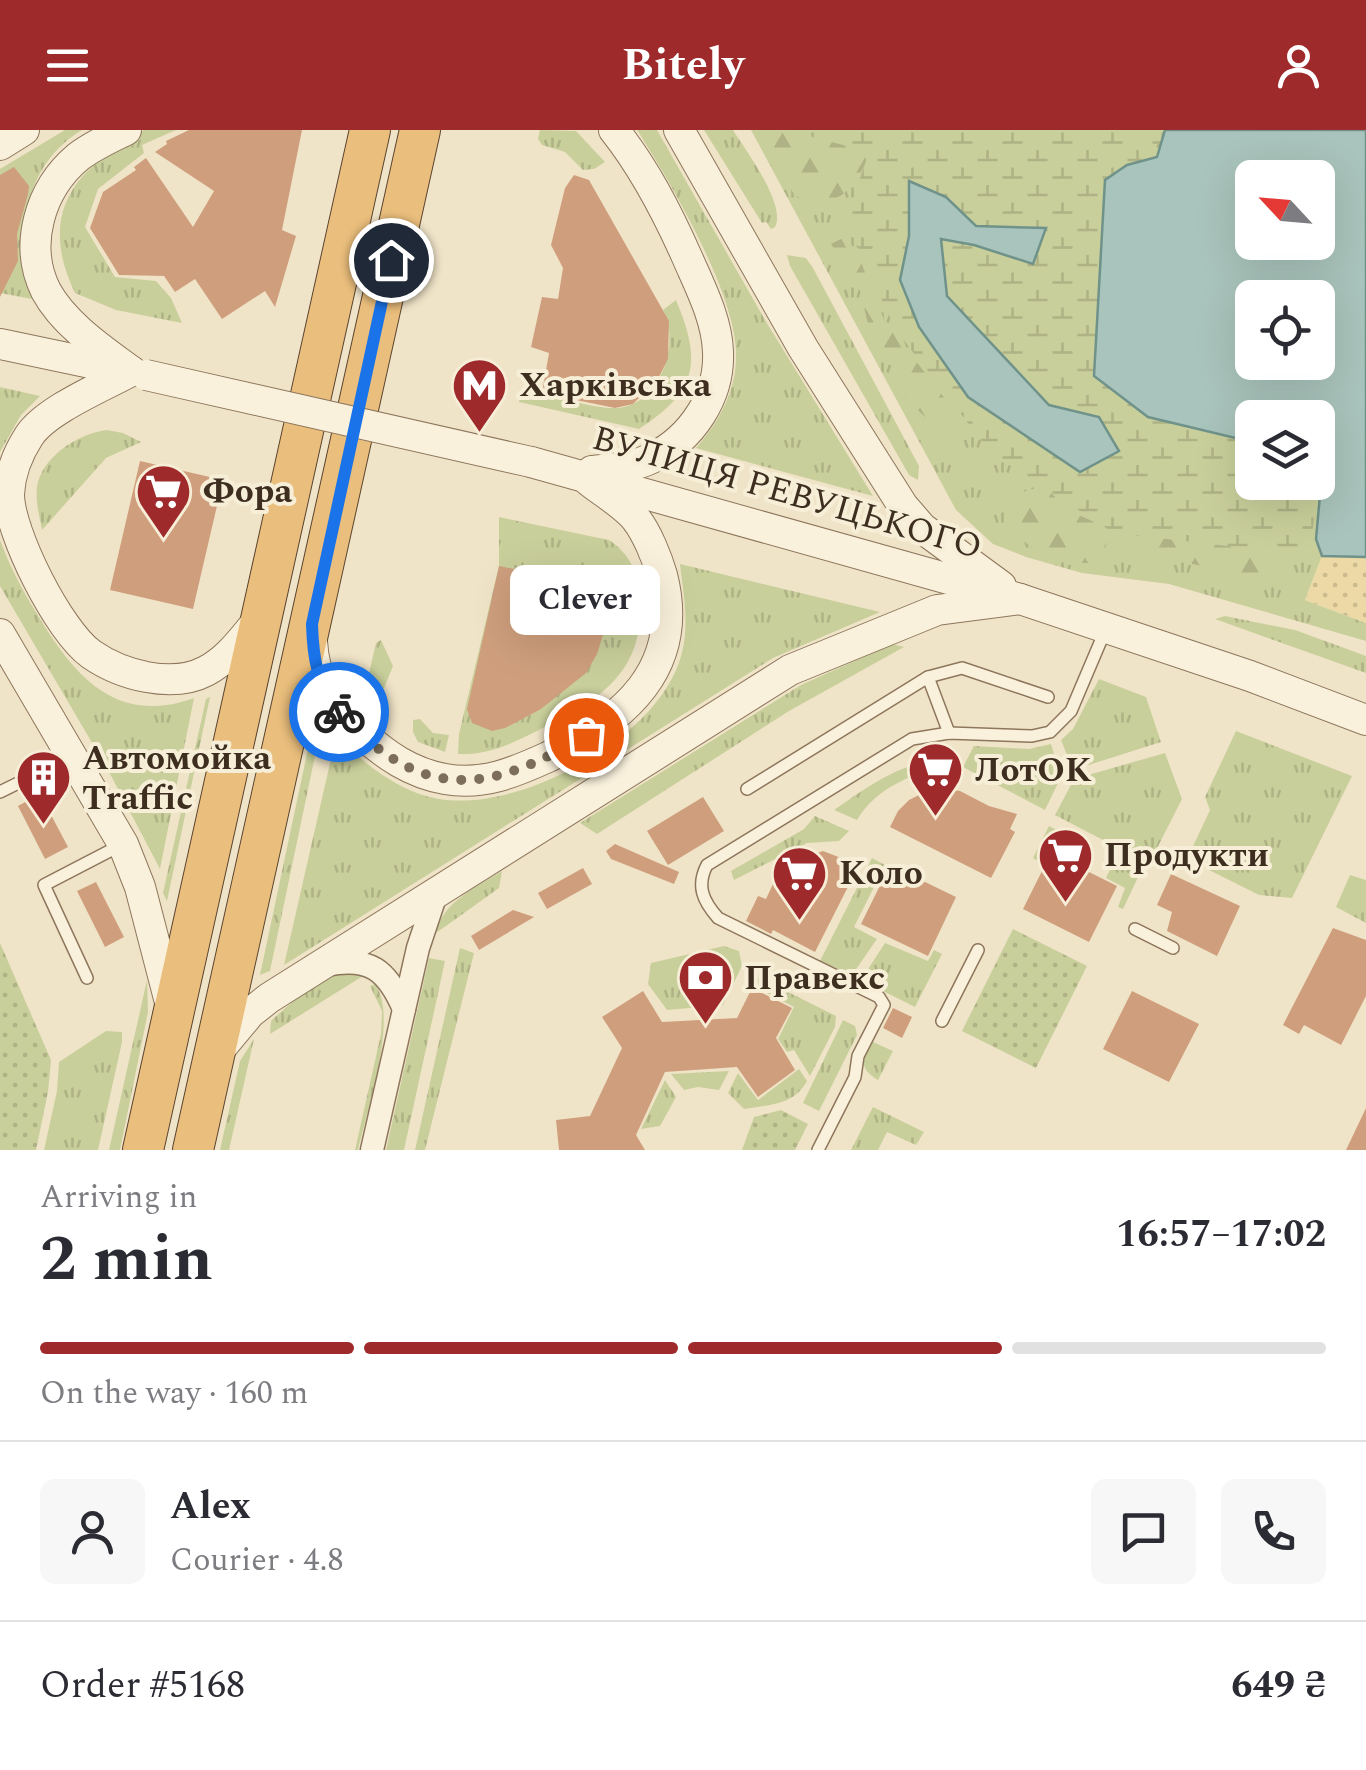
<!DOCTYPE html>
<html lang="en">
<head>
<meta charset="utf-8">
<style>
  body { margin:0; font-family:Spectral,serif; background:#f7f7f7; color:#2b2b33; height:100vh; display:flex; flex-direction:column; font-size:38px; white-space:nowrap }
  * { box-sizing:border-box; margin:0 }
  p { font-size:32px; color:#7c7c81 }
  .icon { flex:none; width:55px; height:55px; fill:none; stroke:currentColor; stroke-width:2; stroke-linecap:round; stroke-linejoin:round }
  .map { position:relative; height:1020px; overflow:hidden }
  .details { display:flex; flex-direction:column; background:#fff; flex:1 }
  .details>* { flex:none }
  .needle { width:65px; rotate:296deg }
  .controls { position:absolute; left:1235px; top:30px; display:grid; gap:20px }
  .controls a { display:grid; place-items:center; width:100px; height:100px; border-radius:15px; background:#fff; box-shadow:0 10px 40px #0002; font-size:50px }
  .pin { position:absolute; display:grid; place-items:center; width:85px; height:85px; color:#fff; margin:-42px; border:5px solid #fff; border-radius:50%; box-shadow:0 2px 10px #0007 }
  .courier { position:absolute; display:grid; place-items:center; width:100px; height:100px; margin:-50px; border:8px solid #1a73e8; border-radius:50%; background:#fff; color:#222; box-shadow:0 2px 12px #0007 }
  .bubble { position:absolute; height:70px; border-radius:15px; background:#fff; box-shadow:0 10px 40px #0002; font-size:32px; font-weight:700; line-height:70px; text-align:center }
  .head em { font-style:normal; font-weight:700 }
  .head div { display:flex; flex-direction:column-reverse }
  .head { display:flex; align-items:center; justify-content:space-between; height:170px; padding:0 40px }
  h1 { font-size:65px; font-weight:700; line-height:75px }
  .bar { display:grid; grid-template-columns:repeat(4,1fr); gap:15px 10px; align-content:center; height:120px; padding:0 40px }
  .bar i { height:12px; border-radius:8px; background:#e1e1e2 }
  .bar .on { background:#9e2a2b }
  .bar p { grid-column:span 4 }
  .line { display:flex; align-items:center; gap:25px; padding:0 40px; border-top:2px solid #e1e1e2 }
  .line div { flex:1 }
  .round { display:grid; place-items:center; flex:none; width:105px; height:105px; border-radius:15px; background:#f7f7f7 }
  header { display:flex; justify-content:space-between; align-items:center; height:130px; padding:0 40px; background:#9e2a2b; color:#fff; font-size:45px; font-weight:700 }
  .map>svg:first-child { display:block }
</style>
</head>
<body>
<header><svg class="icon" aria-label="menu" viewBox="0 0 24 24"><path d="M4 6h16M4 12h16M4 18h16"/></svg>Bitely<svg class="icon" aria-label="person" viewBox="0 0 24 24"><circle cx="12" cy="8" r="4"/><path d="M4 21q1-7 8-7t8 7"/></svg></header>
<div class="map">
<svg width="1366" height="1020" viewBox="0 0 1366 1020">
  <defs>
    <pattern id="grass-tufts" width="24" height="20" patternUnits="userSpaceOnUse" patternTransform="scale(2.5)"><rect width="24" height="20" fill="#c9cf9b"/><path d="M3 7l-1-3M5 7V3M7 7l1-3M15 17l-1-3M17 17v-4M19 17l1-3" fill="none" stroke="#aeb285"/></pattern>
    <pattern id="forest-firs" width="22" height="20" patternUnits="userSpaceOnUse" patternTransform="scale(2.5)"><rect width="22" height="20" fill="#c9cf9b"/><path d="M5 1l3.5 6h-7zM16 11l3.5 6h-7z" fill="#aeb285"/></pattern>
    <pattern id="wetland-marsh" width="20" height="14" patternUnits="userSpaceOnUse" patternTransform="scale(2.5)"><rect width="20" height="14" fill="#c9cf9b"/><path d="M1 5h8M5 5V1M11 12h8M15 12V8" fill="none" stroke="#aeb285"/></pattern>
    <pattern id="sand-dots" width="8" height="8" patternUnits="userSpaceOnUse" patternTransform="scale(2.5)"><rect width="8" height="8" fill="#ecd9a5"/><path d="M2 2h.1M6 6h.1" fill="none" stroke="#cbbb8e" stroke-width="1.8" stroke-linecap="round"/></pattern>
    <pattern id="park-dots" width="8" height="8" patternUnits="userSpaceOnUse" patternTransform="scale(2.5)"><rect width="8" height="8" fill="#c9cf9b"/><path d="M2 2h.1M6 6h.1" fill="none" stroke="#aeb285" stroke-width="1.8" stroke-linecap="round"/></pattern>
  </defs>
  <rect width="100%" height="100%" fill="#f0e4c8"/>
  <g fill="url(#grass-tufts)">
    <path d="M 65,0 L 82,0 C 21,37 17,105 32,169 L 0,163 L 0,39 Z"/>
    <path d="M 144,0 L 176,0 L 142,15 L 144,23 L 98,59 L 85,97 L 115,147 L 156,151 L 171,168 L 182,193 L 116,180 L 75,163 C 37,83 74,39 144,0 Z"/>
    <path d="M 540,0 L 576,1 L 605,32 L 594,39 L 583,40 L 565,22 L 542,15 L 538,9 Z"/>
    <path d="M 637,0 L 657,0 L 765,190 L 873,366 L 696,318 C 718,293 736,262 736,227 C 738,167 670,51 637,0 Z"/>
    <path d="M 704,0 L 733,0 C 746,21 787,75 775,97 L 771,99 L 766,92 L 762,93 Z"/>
    <path d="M 751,0 L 1165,0 L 1157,27 L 1127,35 L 1252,352 L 1318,352 L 1318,340 L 1322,343 L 1316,409 L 1322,426 L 1305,470 L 1366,493 L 1366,511 L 1169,454 L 1082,443 L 1026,427 L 993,414 L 956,380 Z"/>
    <path d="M 787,125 L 806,128 L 813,138 L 919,336 L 918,350 L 909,345 L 790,136 Z"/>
    <path d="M 676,170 C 702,232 698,261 639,299 L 519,272 L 520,264 L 532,259 C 552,266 594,279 616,278 C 660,276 681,214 663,180 Z"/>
    <path d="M 0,257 L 40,266 L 21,285 L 0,322 Z"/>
    <path d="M 107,300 L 123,303 L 141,312 L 106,328 L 42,400 C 39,383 32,361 41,344 C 53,320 82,303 107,300 Z"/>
    <path d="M 499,387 L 609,410 C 631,425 638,443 640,469 C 645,543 598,571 539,600 C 511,614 489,625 458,624 L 459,604 L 499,436 Z"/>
    <path d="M 0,410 C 10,437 23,462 39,487 C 75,547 117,596 194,568 L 160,739 L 108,640 L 0,456 Z"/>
    <path d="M 680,434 L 880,482 L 773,528 L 284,835 L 336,607 C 366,634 398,662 439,669 C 522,683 667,604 683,518 C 689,490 683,461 680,434 Z"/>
    <path d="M 1225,486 L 1295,500 L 1366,526 L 1366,543 L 1215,489 Z"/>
    <path d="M 381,510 L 393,536 L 384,558 L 372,565 L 365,561 L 376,513 Z"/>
    <path d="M 892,514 L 904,517 L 789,581 L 597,704 L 580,693 L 801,555 Z"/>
    <path d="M 1099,549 L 1146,567 L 1161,612 L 1073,640 L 1061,610 L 1073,599 Z"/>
    <path d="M 210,567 L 167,771 L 163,763 L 206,569 Z"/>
    <path d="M 420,589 L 433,603 L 449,605 L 445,622 L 418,612 L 413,602 L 413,590 Z"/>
    <path d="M 312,600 L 320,602 L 270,841 L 260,845 Z"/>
    <path d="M 1236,601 L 1352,646 L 1292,768 L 1259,765 L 1187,729 L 1210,680 L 1205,667 Z"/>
    <path d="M 1051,614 L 1061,647 L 1045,680 L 963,637 L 974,616 L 1029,619 Z"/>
    <path d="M 1165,623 L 1182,669 L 1149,734 L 1055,685 L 1074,649 Z"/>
    <path d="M 949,629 C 940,641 926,640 913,646 C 890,655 869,669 857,690 L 834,680 C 870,655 904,630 949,629 Z"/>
    <path d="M 815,686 L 849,701 L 839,711 L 807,713 L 734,750 L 731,741 L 804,699 Z"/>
    <path d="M 1049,696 L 1085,715 L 1075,732 L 1054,723 L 1045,735 L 1033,728 Z"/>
    <path d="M 872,728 L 885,735 L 854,797 L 877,809 L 852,845 L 820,831 Z"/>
    <path d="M 1114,731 L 1140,743 L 1123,779 L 1118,777 L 1125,758 L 1106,748 Z"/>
    <path d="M 502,741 L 499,758 L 436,803 C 442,772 477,757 502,741 Z"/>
    <path d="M 1350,745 L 1366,750 L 1366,793 L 1336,777 Z"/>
    <path d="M 885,813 L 928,831 L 934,820 L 942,824 L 915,877 L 861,850 Z"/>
    <path d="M 724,816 L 739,821 L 742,836 L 723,875 L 667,880 L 648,854 L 651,833 Z"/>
    <path d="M 460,818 L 474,823 L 425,1020 L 415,1020 Z"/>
    <path d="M 429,828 L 445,831 L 404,1020 L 386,1020 Z"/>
    <path d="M 348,842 L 363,846 L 270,904 L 271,891 C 291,872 320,847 348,842 Z"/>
    <path d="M 758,847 L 836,886 L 835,897 L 810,946 L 794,920 L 787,922 L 778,909 L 794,877 L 753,856 Z"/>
    <path d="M 147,850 L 148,882 L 120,1020 L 109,1020 Z"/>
    <path d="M 375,854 C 399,887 367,980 358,1020 L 355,1020 L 381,904 L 382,881 L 370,856 Z"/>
    <path d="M 843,890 L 855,896 L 857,905 L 819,981 L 803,973 Z"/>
    <path d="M 106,901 L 122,902 L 122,912 L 98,1020 L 44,1020 L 57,961 L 59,932 Z"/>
    <path d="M 254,909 L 229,1020 L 220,1020 L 240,931 Z"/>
    <path d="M 871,911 L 893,921 L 878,950 C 859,939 861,929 871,911 Z"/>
    <path d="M 799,939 L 807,951 C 793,976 771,974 744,979 L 728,963 L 738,943 L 758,970 Z"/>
    <path d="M 729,941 L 719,960 L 698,957 L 684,960 L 671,944 Z"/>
    <path d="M 665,950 L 676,967 L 660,996 L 641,999 Z"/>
    <path d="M 873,977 L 924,1002 L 916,1015 L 887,1002 L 878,1020 L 851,1020 Z"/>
  </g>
  <g fill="url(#forest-firs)">
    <path d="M 756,0 L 834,0 L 871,24 C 850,62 841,80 795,66 Z"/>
    <path d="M 845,107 L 856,120 L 884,190 L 970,301 L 957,304 L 937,298 L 908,271 L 881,213 L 868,194 L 860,160 L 831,114 Z"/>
    <path d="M 1032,359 L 1050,361 C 1063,379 1079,386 1100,394 L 1107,411 L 1102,431 C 1067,439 1023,421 1004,389 C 1010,378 1019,374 1023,362 Z"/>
    <path d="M 1121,400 L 1279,412 L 1291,431 L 1291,446 L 1275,453 L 1128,419 Z"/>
  </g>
  <path fill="url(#wetland-marsh)" d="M 800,0 L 1164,0 L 1166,6 L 1110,60 L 1252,304 L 1252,352 L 1317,353 L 1311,420 L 1227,416 L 1114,403 L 992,324 L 895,199 L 846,90 L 869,22 L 802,4 Z"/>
  <path fill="url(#sand-dots)" d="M 1322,426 L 1366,427 L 1366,493 L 1305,470 Z"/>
  <g fill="url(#park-dots)">
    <path d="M 1013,799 L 1087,836 L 1036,938 L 962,901 Z"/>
    <path d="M 0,813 L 51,930 L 48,962 L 36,1020 L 0,1020 Z"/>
    <path d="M 781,980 L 808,994 L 795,1020 L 742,1020 L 754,987 Z"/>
  </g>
  <g fill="#a9c4bc" stroke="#6f938a" stroke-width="2.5" fill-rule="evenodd">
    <path d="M 1165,0 L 1366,0 L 1366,427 L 1322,426 L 1316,409 L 1322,343 L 1318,340 L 1318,288 L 1252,288 L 1252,312 L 1148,287 L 1094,246 L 1105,50 L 1127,35 L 1157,27 ZM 1252,48 L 1318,48 L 1318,112 L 1252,112 ZM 1252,168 L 1318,168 L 1318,232 L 1252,232 Z"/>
    <path d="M 909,51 L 946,67 L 976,96 L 1046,98 L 1033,134 L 974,115 L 941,109 L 947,166 L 1049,275 L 1099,287 L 1119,321 L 1080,342 L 968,267 L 919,197 L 900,150 L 909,106 Z"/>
  </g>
  <g fill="#cf9f7d">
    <path d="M 189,0 L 302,0 L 282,100 L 296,106 L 275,177 L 265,161 L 222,189 L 195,149 L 175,162 L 164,146 L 119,145 L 90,98 L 103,62 L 136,40 L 134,37 L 146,28 L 193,97 L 214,61 L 155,22 L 167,14 L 166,11 Z"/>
    <path d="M 14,37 L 29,56 L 28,64 L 17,104 L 18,131 L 0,167 L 0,45 Z"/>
    <path d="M 574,45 L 589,50 L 669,191 L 668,229 L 658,249 L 633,274 L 615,278 L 542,263 L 549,223 L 531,217 L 542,167 L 558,169 L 563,138 L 551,115 L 565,58 Z"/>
    <path d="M 140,331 L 223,350 L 193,479 L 110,460 Z"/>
    <path d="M 499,436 L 581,452 L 598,468 L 605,498 L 597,524 L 586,543 L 541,579 L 505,598 L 492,601 L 472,593 L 467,579 Z"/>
    <path d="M 946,659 L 960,661 L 989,676 L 1017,684 L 1010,699 L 1015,702 L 991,748 L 890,697 L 898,681 L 909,670 L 925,662 Z"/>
    <path d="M 40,664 L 68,717 L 45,729 L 18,676 Z"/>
    <path d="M 703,667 L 724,701 L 668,735 L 647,701 Z"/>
    <path d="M 615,714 L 679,742 L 674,754 L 611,729 L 606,721 Z"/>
    <path d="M 823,721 L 859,735 L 815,822 L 773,800 L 771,804 L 746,791 L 758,766 L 766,769 L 773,754 L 777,755 L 808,726 Z"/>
    <path d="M 1051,723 L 1117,756 L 1089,812 L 1023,779 Z"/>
    <path d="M 890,735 L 956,767 L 928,826 L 861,794 Z"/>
    <path d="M 583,738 L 592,754 L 547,779 L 538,763 Z"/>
    <path d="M 1171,744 L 1240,776 L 1217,826 L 1167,801 L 1172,782 L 1157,775 Z"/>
    <path d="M 96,752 L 124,807 L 105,817 L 77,761 Z"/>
    <path d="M 513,780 L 534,787 L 479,820 L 471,806 Z"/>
    <path d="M 1333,798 L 1366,810 L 1366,866 L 1341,915 L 1304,895 L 1299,904 L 1283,895 Z"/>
    <path d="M 752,858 L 792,878 L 776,908 L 795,940 L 758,967 L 737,937 L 665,942 L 636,1005 L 645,1020 L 559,1020 L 556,990 L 590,986 L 622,918 L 602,887 L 643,861 L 662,892 L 737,888 Z"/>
    <path d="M 1132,861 L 1199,894 L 1169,952 L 1103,919 Z"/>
    <path d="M 893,878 L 912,887 L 902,908 L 883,898 Z"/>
    <path d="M 1366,978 L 1366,1020 L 1346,1020 Z"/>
  </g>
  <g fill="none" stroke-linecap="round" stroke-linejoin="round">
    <defs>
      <g id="service">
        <path d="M 928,547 L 962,538 L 1048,567"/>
        <path d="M 747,659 L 928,547 L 949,603"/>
        <path d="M 0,662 L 71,627"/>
        <path d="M 1135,799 L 1173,818"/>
        <path d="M 87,848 L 44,755 L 123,714"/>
        <path d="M 942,891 L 978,820"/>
        <path d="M 818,1020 L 855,947 L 858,926 L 884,875 L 879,867 L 718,788 C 703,771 696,756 707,735 L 912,609 L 949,603 L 1032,606 L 1050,602 L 1071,581 L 1105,501"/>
      </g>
      <g id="minor">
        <path d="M 326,835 C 370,826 387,840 404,879"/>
        <path d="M 372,1020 L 418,818 L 437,761"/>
      </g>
      <g id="tertiary">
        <path d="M 126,0 C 110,8 92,16 78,27 C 40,59 23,115 46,161 C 64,194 101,219 131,241"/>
        <path d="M 679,0 L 803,218 L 903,376 L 922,398 L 1001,456"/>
        <path d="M 0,15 L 24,0"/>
        <path d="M 0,214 L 124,240"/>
        <path d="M 131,241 C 102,257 46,280 29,306 C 18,323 10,344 9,364 C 9,403 59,501 91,524 C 121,545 172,559 206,541 C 229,529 244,507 260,488"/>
        <path d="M 531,332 L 1020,469 L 1250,546 L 1366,590"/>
        <path d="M 592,341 C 611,339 634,337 652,328 C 691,309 720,267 718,222 C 717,189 700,157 687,127 C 667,82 645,39 614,0"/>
        <path d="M 0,504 L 123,714 L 140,757 L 172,880"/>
        <path d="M 312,511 C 314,551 331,576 360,602 C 385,625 411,643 445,649 C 483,656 515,642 548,627 C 624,590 686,538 662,445 C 657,428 647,403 636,389 C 625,375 604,363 589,351"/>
        <path d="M 215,925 L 250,883 L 269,868 L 790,540 L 937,480 L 1020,469"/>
      </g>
      <g id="trunk">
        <path d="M 143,1020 L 370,0"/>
        <path d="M 193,1020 L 420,0"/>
      </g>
    </defs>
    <use href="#service" stroke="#8d765c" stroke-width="14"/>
    <use href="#minor" stroke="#8d765c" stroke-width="25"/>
    <use href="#tertiary" stroke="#8d765c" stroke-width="32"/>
    <use href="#trunk" stroke="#5b4430" stroke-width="42"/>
    <use href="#service" stroke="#faf1dc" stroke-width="11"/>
    <use href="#minor" stroke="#faf1dc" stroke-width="22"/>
    <use href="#tertiary" stroke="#faf1dc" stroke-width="30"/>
    <use href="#trunk" stroke="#eabe7c" stroke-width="40"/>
    <defs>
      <path id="tertiary-bridge" d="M 146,245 L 531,332"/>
    </defs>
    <use href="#tertiary-bridge" stroke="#8d765c" stroke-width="32" stroke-linecap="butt"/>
    <use href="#tertiary-bridge" stroke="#faf1dc" stroke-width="30"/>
  </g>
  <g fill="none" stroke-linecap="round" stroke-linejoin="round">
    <path stroke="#7c6e5b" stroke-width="10" stroke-dasharray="0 18" d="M 339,582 C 421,672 488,665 586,605"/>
    <path stroke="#1a73e8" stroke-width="12" d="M 339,582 C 317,553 313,529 312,494 L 391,130"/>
  </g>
  <defs>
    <symbol id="metro-pin" viewBox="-11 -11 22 30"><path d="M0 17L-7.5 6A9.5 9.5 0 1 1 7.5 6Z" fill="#9e2a2b" stroke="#f7eed8"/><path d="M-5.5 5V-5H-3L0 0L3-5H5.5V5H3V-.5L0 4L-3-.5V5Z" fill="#fff"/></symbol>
    <symbol id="supermarket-pin" viewBox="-11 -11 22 30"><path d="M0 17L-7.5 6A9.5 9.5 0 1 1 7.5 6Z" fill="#9e2a2b" stroke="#f7eed8"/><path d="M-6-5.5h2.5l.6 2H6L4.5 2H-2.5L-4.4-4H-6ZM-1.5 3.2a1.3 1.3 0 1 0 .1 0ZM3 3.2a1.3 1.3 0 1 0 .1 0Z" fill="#fff"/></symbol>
    <symbol id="building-pin" viewBox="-11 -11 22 30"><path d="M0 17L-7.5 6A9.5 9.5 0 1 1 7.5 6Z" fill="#9e2a2b" stroke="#f7eed8"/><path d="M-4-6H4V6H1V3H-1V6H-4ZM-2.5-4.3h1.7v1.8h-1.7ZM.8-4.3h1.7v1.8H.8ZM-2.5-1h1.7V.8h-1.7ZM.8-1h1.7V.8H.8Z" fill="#fff"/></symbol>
    <symbol id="bank-pin" viewBox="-11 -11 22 30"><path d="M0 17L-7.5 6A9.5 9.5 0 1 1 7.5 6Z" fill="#9e2a2b" stroke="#f7eed8"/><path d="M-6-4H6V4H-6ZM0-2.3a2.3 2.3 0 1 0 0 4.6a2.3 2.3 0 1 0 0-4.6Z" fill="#fff"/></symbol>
  </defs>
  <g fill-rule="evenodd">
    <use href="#metro-pin" x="448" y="224" width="63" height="86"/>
    <use href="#supermarket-pin" x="132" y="330" width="63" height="86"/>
    <use href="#supermarket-pin" x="904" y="608" width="63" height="86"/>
    <use href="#building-pin" x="12" y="616" width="63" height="86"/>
    <use href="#supermarket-pin" x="1034" y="694" width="63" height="86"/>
    <use href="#supermarket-pin" x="768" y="712" width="63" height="86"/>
    <use href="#bank-pin" x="674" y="816" width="63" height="86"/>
  </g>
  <g text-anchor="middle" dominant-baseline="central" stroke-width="8" stroke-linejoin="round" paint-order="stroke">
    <g font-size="35" font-weight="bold" fill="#3d2e20" stroke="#f7eed8" text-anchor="start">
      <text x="519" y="255">Харківська</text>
      <text x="203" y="361">Фора</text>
      <text x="82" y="628">Автомойка<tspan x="82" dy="40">Traffic</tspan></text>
      <text x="975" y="640">ЛотОК</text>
      <text x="1104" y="725">Продукти</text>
      <text x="839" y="743">Коло</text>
      <text x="744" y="848">Правекс</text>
    </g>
    <g font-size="35" fill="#3d2e20" stroke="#f7eed8">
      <text transform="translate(787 363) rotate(16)">ВУЛИЦЯ РЕВУЦЬКОГО</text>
    </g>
  </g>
</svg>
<div class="controls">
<a><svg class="needle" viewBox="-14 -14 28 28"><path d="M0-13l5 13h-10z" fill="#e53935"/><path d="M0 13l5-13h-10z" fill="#7c7c81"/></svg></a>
<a><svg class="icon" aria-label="locate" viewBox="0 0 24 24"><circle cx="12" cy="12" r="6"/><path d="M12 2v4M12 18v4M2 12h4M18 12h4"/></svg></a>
<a><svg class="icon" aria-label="layers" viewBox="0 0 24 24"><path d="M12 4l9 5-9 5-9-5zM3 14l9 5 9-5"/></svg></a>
</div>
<div class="pin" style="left:586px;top:605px;background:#ea580c"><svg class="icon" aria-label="bag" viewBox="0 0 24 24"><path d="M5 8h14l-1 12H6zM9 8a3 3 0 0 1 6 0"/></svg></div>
<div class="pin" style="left:391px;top:130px;background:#1f2937"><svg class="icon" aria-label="home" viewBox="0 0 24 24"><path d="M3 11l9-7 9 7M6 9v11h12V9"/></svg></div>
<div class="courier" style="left:339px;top:582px"><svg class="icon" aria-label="bike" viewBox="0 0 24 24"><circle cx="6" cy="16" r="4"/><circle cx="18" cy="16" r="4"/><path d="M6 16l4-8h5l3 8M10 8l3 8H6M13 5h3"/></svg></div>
<div class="bubble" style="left:510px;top:435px;width:150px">Clever</div>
</div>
<section class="details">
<div class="head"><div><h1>2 min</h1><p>Arriving in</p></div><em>16:57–17:02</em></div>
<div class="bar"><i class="on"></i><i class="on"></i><i class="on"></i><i></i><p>On the way · 160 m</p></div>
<div class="line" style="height:180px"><a class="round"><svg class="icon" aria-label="person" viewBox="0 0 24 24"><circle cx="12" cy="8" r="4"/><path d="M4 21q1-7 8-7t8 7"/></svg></a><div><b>Alex</b><p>Courier · 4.8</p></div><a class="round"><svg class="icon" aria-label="chat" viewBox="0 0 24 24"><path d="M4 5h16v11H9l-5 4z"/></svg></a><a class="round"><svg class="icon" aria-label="phone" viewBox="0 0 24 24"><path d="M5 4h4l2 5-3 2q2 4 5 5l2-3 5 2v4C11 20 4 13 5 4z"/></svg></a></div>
<div class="line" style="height:130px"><div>Order #5168</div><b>649 ₴</b></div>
</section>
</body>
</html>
